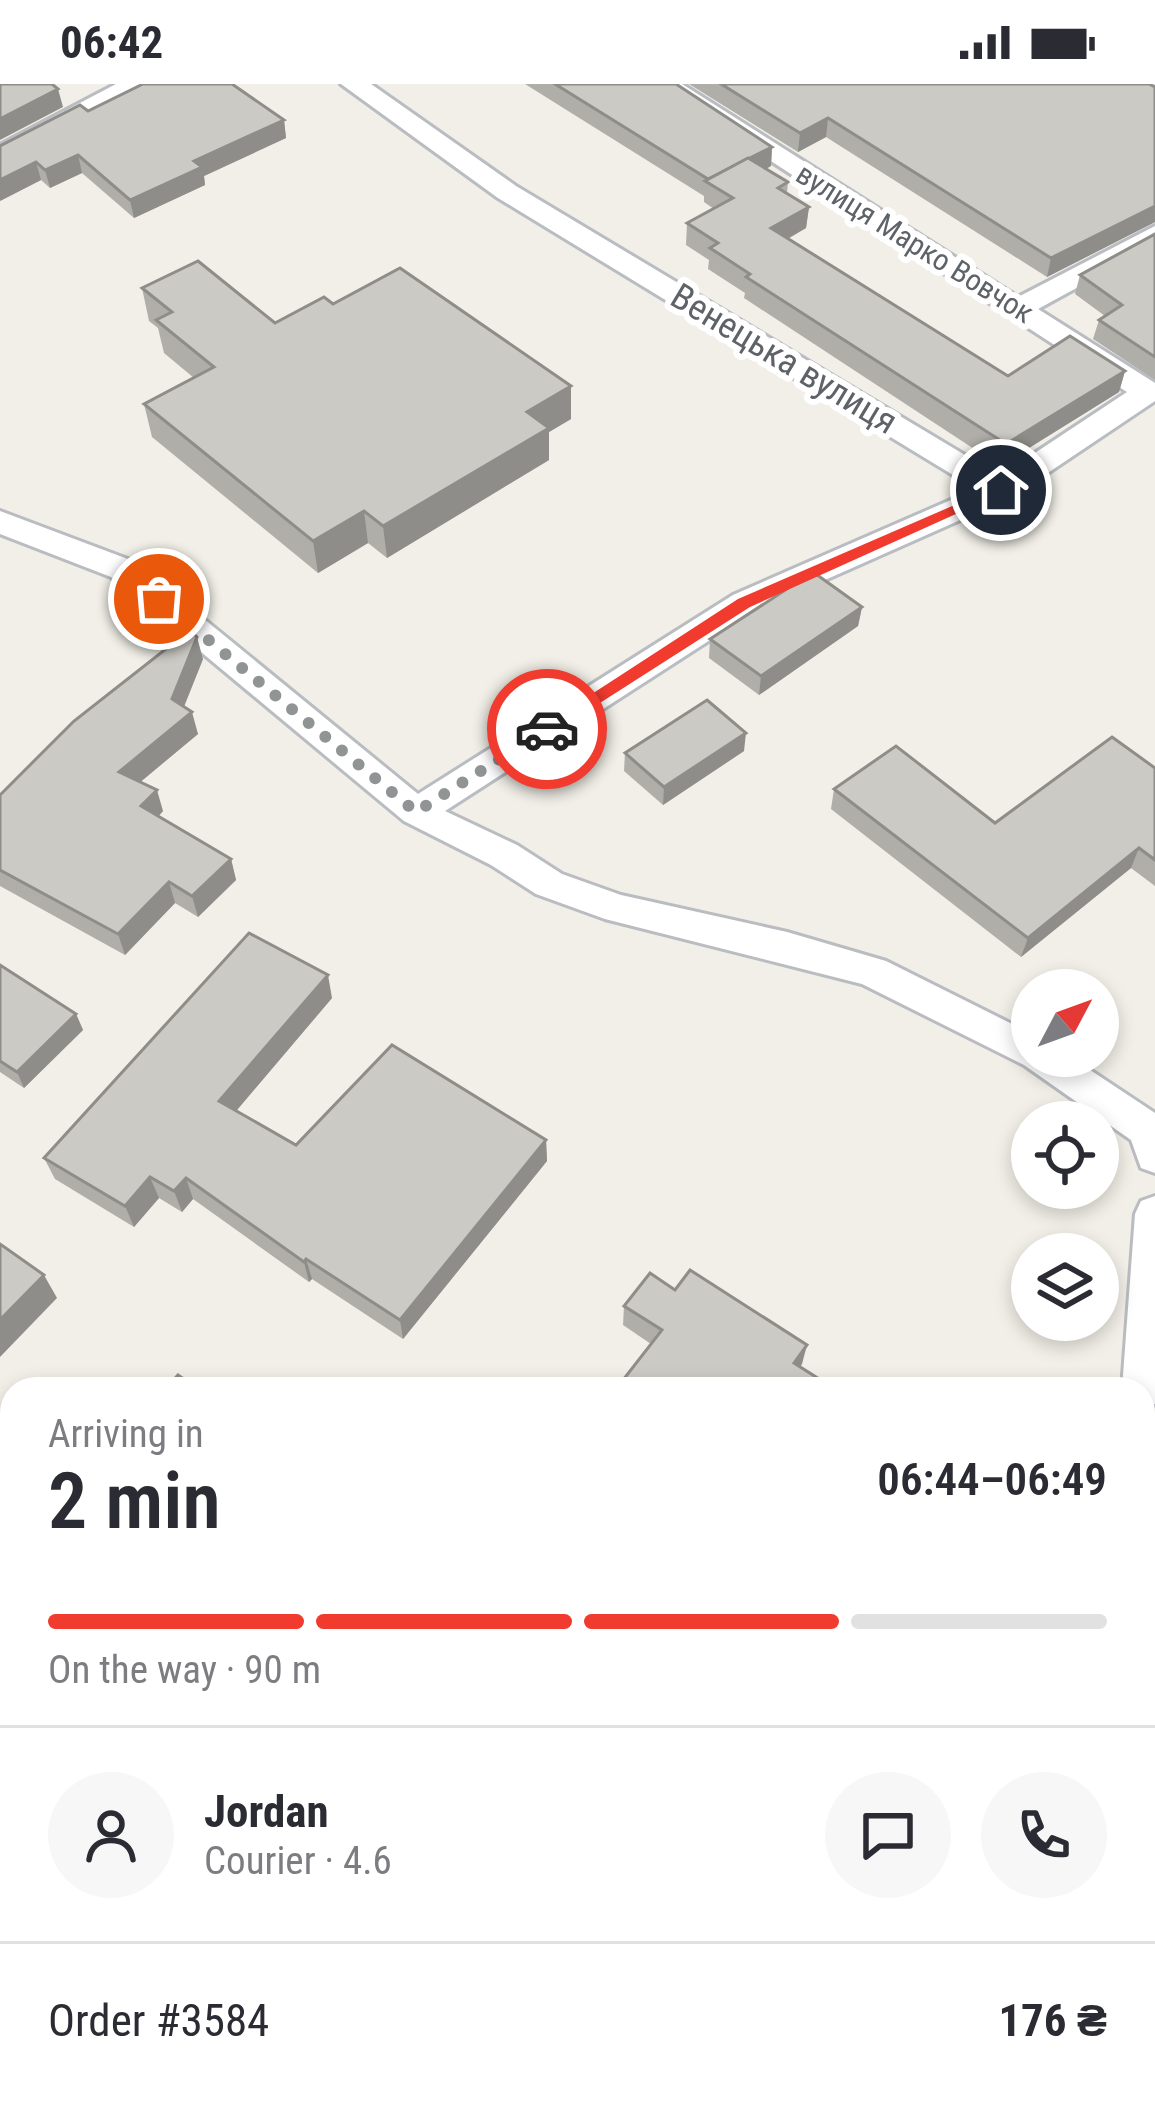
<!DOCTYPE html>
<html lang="en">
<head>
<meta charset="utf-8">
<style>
  body { margin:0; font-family:"Roboto Condensed",sans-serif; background:#f7f7f7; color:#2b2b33; height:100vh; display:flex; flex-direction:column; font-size:45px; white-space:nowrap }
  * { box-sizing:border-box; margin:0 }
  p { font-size:39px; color:#7c7c81 }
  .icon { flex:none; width:66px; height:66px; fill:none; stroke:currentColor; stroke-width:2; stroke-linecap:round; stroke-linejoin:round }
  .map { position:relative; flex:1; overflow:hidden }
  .details { position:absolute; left:0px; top:1293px; width:1155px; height:744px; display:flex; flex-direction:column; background:#fff; border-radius:36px 36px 0 0; box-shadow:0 6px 18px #0003 }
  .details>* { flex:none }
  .needle { width:78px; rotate:49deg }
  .controls { position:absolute; left:1011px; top:885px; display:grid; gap:24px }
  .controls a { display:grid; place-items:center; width:108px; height:108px; border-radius:50%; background:#fff; box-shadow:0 6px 18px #0003; font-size:60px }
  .pin { position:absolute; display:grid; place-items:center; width:102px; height:102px; color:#fff; margin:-51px; border:6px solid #fff; border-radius:50%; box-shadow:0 3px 12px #0007 }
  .courier { position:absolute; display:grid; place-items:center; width:120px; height:120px; margin:-60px; border:9px solid #f03b2e; border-radius:50%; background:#fff; color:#222; box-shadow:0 3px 15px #0007 }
  .head em { font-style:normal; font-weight:600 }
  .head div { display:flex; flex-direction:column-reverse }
  .head { display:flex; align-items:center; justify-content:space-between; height:204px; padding:0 48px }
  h1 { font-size:78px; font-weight:600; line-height:90px }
  .bar { display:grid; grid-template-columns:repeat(4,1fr); gap:18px 12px; align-content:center; height:144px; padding:0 48px }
  .bar i { height:15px; border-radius:9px; background:#e1e1e2 }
  .bar .selected { background:#f03b2e }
  .bar p { grid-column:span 4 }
  .line { display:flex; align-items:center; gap:30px; padding:0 48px; border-top:3px solid #e1e1e2 }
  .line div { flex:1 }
  .round { display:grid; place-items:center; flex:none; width:126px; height:126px; border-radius:63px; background:#f7f7f7 }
  .status { display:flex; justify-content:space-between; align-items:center; height:84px; padding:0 60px; background:#fff; direction:ltr }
  .status svg { height:33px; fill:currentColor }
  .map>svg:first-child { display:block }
</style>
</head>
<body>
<div class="status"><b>06:42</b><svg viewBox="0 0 49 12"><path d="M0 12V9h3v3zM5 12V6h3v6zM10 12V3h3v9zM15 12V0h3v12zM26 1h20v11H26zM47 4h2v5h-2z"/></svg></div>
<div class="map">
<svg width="1155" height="2037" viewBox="0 0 1155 2037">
  <rect width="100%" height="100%" fill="#f1efe7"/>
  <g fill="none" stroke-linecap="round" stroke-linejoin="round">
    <defs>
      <g id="street">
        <path d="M 116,0 L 148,0 L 0,79 L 0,61 Z"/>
        <path d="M 341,0 L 371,0 L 516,102 L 1000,392 L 1127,308 L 652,0 L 682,0 L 1018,213 L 1155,142 L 1155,161 L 1038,225 L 1155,299 L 1155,317 L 1012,413 L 755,527 L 445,727 L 517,761 L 562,790 L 621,811 L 787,848 L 886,877 L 1032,950 L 1032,972 L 1069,972 L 1155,1029 L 1155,1089 L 1141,1084 L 1131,1056 L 1024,981 L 862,900 L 605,835 L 536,810 L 491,781 L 404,737 L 111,493 L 0,450 L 0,427 L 133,477 L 418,710 L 733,511 L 976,405 L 498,114 Z"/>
        <path d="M 1155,1112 L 1155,1320 L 1143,1325 L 1143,1305 L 1122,1305 L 1135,1130 L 1141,1117 Z"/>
        <path d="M 0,1599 L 12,1604 L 12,1656 L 0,1651 Z"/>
        <path d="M 1143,1609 L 1155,1614 L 1155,1664 L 1143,1659 Z"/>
        <path d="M 12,1805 L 12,1866 L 0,1871 L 0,1810 Z"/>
        <path d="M 373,2025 L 435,2025 L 440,2037 L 378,2037 Z"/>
      </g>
    </defs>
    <use href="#street" stroke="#b9bdc1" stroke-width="6"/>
    <use href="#street" fill="#fff" fill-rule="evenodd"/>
  </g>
  <g fill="#afaea9">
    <path d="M 525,0 L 676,0 L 772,63 L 771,82 L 766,85 L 788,98 L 787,109 L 809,123 L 806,144 L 788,155 L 1008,292 L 1125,287 L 1119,308 L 1000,382 L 744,214 L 745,209 L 708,185 L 709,176 L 686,161 L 687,139 L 714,125 L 704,118 L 704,112 Z"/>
    <path d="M 689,0 L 1149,0 L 1155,3 L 1155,138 L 1047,193 L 826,53 L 798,68 Z"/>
    <path d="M 244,8 L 284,36 L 286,54 L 204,92 L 205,101 L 134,134 L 82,89 L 50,104 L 41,96 L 0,117 L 88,27 Z"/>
    <path d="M 1155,150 L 1155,296 L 1093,255 L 1099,236 L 1105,232 L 1075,210 L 1080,191 Z"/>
    <path d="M 142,204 L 275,239 L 333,220 L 571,335 L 549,348 L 549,376 L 387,474 L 368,459 L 318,489 L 152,353 L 144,320 L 194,294 L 164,269 L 158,244 L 149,237 Z"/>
    <path d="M 862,523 L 858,542 L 759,611 L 709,574 L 710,555 Z"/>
    <path d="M 203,575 L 184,623 L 198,650 L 140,698 L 163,727 L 159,732 L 231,775 L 236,796 L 198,833 L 175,819 L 125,871 L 0,802 L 0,711 Z"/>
    <path d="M 744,667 L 663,721 L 624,687 L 625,669 Z"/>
    <path d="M 1155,684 L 1155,802 L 1131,784 L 1021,873 L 831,725 L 834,705 L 995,739 Z"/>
    <path d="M 0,881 L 76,930 L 83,946 L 24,1004 L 0,988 Z"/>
    <path d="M 332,914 L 236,1027 L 296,1061 L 546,1056 L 547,1077 L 403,1255 L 312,1195 L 309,1198 L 193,1115 L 182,1128 L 159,1114 L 134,1143 L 55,1095 L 44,1074 Z"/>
    <path d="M 675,1206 L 802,1280 L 800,1283 L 651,1260 L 623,1241 L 624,1222 Z"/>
    <path d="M 1143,1691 L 1155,1698 L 1155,1831 L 1143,1824 Z"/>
  </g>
  <g fill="#8f8d89">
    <path d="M 58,5 L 63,23 L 0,56 L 0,35 Z"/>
    <path d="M 828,34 L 826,53 L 798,68 L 800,49 Z"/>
    <path d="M 284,36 L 286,54 L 204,92 L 205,101 L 134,134 L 130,116 L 194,77 Z"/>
    <path d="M 772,63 L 771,82 L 722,108 L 709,96 Z"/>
    <path d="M 78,71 L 82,89 L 50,104 L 45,86 Z"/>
    <path d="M 36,78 L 41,96 L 0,117 L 0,96 Z"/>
    <path d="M 1155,122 L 1155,138 L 1047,193 L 1051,174 Z"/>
    <path d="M 809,123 L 806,144 L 769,165 L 771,144 Z"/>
    <path d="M 1125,287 L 1119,308 L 1000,382 L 1006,360 Z"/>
    <path d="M 571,302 L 571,335 L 549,348 L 549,376 L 387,474 L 383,442 L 527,328 Z"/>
    <path d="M 364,427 L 368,459 L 318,489 L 313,457 Z"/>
    <path d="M 862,523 L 858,542 L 759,611 L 761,592 Z"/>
    <path d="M 197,553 L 203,575 L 178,637 L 172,615 Z"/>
    <path d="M 192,628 L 198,650 L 126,710 L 119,688 Z"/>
    <path d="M 746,649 L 744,667 L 663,721 L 664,703 Z"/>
    <path d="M 157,706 L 163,727 L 148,743 L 141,722 Z"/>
    <path d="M 1139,764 L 1131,784 L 1021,873 L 1028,854 Z"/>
    <path d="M 231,775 L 236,796 L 198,833 L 192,812 Z"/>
    <path d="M 169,798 L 175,819 L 125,871 L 118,850 Z"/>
    <path d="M 328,891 L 332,914 L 226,1039 L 219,1017 Z"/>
    <path d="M 76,930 L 83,946 L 24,1004 L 17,988 Z"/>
    <path d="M 546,1056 L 547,1077 L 403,1255 L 400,1236 Z"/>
    <path d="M 150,1093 L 159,1114 L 134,1143 L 125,1122 Z"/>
    <path d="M 186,1094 L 193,1115 L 182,1128 L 174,1107 Z"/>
    <path d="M 306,1175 L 312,1195 L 309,1198 L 304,1178 Z"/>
    <path d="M 44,1191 L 57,1214 L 0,1273 L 0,1236 Z"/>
    <path d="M 807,1261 L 802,1280 L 789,1297 L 794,1279 Z"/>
  </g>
  <g fill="#cccac4" stroke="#8f8d89" stroke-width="3">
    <path d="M 0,0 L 52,0 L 58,5 L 0,35 Z"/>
    <path d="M 143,0 L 232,0 L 284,36 L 194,77 L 202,83 L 130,116 L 78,71 L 45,86 L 36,78 L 0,96 L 0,62 L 80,21 L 88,27 Z"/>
    <path d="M 555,0 L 676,0 L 772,63 L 708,95 Z"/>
    <path d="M 721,0 L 1149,0 L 1155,3 L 1155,122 L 1051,174 L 828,34 L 800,49 Z"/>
    <path d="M 748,74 L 788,98 L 778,104 L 809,123 L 771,144 L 1008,292 L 1070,252 L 1125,287 L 1006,360 L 746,193 L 750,190 L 710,164 L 718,159 L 687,139 L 733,114 L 705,97 Z"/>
    <path d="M 1155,150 L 1155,273 L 1099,236 L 1122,221 L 1080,191 Z"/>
    <path d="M 198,177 L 275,239 L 324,213 L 333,220 L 400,184 L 571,302 L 527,328 L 549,344 L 383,442 L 364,427 L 313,457 L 144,320 L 214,283 L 156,236 L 172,228 L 142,204 Z"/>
    <path d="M 813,488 L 862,523 L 761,592 L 710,555 Z"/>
    <path d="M 190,546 L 197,553 L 172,615 L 192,628 L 119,688 L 157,706 L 141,722 L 231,775 L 192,812 L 169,798 L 118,850 L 0,786 L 0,711 L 74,637 Z"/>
    <path d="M 707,616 L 746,649 L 664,703 L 625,669 Z"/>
    <path d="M 1112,653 L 1155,684 L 1155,776 L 1139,764 L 1028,854 L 834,705 L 896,662 L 995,739 Z"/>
    <path d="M 249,849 L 328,891 L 219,1017 L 296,1061 L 392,961 L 546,1056 L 400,1236 L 306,1175 L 304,1178 L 186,1094 L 174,1107 L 150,1093 L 125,1122 L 44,1074 Z"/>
    <path d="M 0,881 L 76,930 L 17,988 L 0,977 Z"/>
    <path d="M 0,1160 L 44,1191 L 0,1236 Z"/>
    <path d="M 690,1186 L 807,1261 L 794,1279 L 835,1305 L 616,1305 L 662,1246 L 624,1222 L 650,1189 L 675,1206 Z"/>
    <path d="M 178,1291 L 198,1305 L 165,1305 Z"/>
    <path d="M 535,1298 L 546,1305 L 530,1305 Z"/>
    <path d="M 12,1479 L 12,1519 L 0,1509 L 0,1492 Z"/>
    <path d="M 1143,1691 L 1155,1698 L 1155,1814 L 1143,1806 Z"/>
    <path d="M 12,1910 L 12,1985 L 0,1965 L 0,1921 Z"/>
    <path d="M 661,2025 L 1087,2025 L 1102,2037 L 654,2037 Z"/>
  </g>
  <path fill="#f03b2e" d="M 996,403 L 1009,406 L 750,523 L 553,649 L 538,645 L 738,515 Z"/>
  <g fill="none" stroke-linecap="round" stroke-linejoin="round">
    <path stroke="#919494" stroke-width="12" stroke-dasharray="0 21.6" d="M 159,515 L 416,728 L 547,645"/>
  </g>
  <g text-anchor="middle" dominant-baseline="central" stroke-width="12" stroke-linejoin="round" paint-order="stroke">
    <g font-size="30" fill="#5e6368" stroke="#fff">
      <text transform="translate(915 159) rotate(32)">вулиця Марко Вовчок</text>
    </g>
    <g font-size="36" fill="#5e6368" stroke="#fff">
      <text transform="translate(784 275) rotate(31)">Венецька вулиця</text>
    </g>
  </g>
</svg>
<div class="controls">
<a><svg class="needle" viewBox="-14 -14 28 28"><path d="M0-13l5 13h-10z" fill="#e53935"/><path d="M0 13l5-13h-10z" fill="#7c7c81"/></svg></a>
<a><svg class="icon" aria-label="locate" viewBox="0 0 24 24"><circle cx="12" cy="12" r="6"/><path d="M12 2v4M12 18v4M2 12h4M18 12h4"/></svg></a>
<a><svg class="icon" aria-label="layers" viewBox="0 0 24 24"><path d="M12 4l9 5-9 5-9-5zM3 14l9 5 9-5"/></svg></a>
</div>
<div class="pin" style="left:159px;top:515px;background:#ea580c"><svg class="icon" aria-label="bag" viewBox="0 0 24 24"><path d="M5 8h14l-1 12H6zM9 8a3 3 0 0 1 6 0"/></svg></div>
<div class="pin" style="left:1001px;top:406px;background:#1f2937"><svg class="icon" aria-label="home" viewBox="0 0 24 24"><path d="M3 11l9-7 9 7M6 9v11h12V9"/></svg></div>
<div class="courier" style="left:547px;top:645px"><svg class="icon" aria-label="car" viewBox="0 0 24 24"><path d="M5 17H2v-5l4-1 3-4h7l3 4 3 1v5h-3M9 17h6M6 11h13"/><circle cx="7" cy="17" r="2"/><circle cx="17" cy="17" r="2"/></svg></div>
<section class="details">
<div class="head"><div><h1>2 min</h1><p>Arriving in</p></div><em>06:44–06:49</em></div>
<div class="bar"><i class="selected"></i><i class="selected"></i><i class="selected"></i><i></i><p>On the way · 90 m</p></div>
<div class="line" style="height:216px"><a class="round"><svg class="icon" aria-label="person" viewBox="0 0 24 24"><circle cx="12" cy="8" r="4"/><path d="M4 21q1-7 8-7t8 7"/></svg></a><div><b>Jordan</b><p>Courier · 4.6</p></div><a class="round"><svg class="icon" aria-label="chat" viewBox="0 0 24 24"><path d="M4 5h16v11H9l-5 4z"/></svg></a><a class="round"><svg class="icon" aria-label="phone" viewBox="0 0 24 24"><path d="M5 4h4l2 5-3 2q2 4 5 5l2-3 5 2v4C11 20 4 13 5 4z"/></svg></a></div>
<div class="line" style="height:156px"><div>Order #3584</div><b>176 ₴</b></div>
</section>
</div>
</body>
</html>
